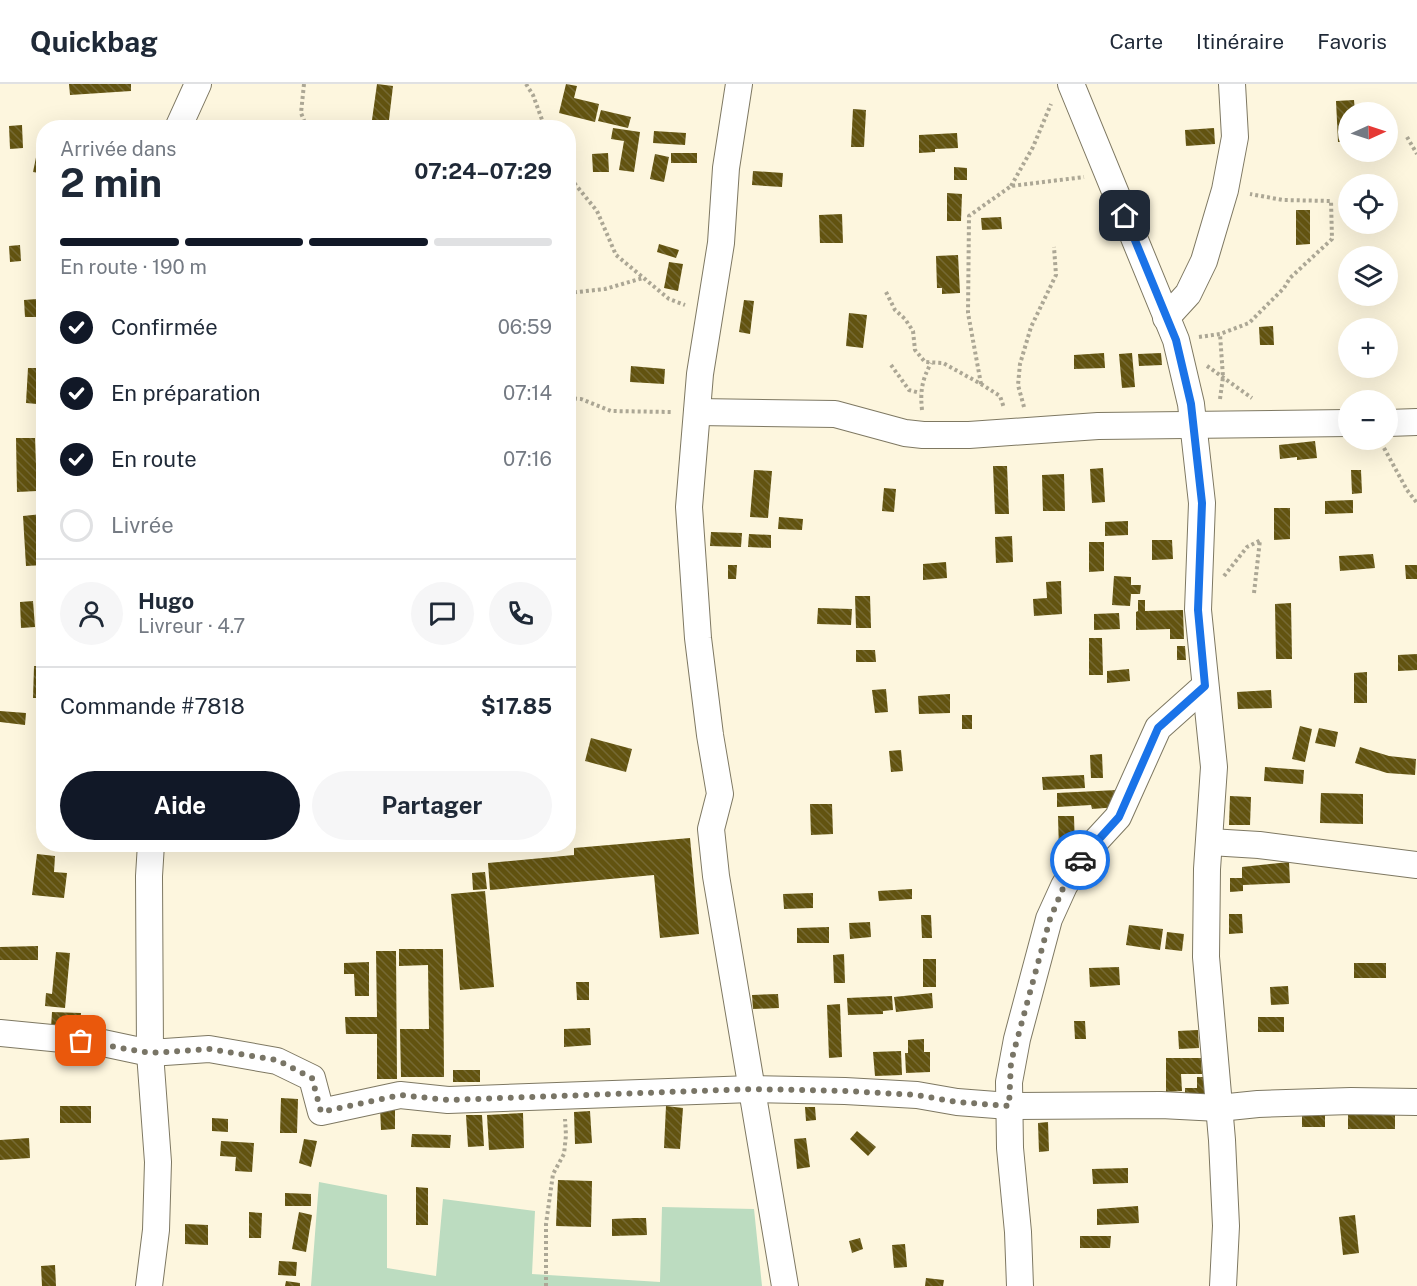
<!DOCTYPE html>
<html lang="fr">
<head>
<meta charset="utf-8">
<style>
  body { margin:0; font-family:"Public Sans",sans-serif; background:#f6f6f7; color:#1f2937; height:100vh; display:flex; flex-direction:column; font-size:22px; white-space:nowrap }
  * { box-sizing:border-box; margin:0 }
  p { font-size:20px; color:#747a83 }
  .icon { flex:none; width:33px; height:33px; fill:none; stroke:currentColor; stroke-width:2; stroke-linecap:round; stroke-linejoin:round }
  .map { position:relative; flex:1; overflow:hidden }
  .details { position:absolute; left:36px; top:36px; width:540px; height:732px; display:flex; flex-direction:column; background:#fff; border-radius:24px; box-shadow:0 6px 24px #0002 }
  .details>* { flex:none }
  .needle { width:39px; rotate:87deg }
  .tools { position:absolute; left:1338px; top:18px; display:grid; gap:12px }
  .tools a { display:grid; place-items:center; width:60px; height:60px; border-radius:50%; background:#fff; box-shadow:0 6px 24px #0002; font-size:30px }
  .pin { position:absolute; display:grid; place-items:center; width:51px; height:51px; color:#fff; margin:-26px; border-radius:12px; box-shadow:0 3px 9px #0006 }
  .courier { position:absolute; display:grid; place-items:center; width:60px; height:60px; margin:-30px; border:4px solid #1a73e8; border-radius:50%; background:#fff; color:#222; box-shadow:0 2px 8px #0007 }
  .head em { font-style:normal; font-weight:700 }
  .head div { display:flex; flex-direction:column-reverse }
  .head { display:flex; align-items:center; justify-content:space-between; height:102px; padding:0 24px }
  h1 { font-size:39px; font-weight:700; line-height:45px }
  .bar { display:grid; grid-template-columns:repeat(4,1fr); gap:9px 6px; align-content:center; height:72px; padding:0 24px }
  .bar i { height:8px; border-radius:4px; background:#e0e1e3 }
  .bar .selected { background:#111827 }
  .bar p { grid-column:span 4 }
  .line { display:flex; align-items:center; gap:15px; padding:0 24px; border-top:2px solid #e0e1e3 }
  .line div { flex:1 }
  .round { display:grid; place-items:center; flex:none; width:63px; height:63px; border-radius:32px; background:#f6f6f7 }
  ol { padding:0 24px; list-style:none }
  li { display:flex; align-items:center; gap:18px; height:66px }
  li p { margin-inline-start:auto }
  li .icon { padding:6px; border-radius:50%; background:#111827; color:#fff; stroke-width:4 }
  li:last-child { color:#747a83 }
  li i { width:33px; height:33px; border:3px solid #e0e1e3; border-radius:50% }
  .primary-button { display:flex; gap:12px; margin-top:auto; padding:12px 24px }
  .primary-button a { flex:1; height:69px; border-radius:36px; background:#111827; color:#fff; font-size:24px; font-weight:700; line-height:69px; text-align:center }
  .primary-button a+a { background:#f6f6f7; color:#1f2937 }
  header { display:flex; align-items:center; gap:36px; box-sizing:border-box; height:84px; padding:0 30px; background:#fff; border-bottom:2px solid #e0e1e3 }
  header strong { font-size:28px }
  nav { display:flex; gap:33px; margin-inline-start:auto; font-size:21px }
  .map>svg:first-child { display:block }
</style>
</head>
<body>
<header>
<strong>Quickbag</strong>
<nav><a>Carte</a><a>Itinéraire</a><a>Favoris</a></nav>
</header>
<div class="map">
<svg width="1417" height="1202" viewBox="0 0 1417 1202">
  <defs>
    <pattern id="building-back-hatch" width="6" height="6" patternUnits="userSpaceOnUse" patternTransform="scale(1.5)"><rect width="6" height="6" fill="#625310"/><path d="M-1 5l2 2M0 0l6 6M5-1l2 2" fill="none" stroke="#756933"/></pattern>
  </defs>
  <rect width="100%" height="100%" fill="#fdf6de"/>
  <path fill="#bcdcc0" d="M 319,1098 L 387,1111 L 387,1184 L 436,1192 L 443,1115 L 535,1127 L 532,1190 L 660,1198 L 662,1123 L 754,1125 L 762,1202 L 311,1202 Z"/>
  <g fill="url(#building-back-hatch)">
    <path d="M 69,0 L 131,0 L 131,7 L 70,11 Z"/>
    <path d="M 377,0 L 393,2 L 388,44 L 371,43 Z"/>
    <path d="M 566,0 L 577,2 L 574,14 L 599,20 L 595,38 L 559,29 Z"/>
    <path d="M 1354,16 L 1355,28 L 1348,28 L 1348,58 L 1338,58 L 1336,17 Z"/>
    <path d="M 853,25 L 866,26 L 864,63 L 851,63 Z"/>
    <path d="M 601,26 L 631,33 L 628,44 L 598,37 Z"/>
    <path d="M 22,41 L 23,64 L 10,65 L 9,42 Z"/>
    <path d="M 613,44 L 640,48 L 634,88 L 619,86 L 624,57 L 611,55 Z"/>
    <path d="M 1214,44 L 1215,60 L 1186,62 L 1185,46 Z"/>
    <path d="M 654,47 L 686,49 L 685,61 L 653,59 Z"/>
    <path d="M 957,49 L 958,64 L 935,65 L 935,68 L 919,69 L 919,51 Z"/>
    <path d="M 39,59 L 44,60 L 44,90 L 33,88 Z"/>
    <path d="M 608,69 L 609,88 L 593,88 L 592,70 Z"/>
    <rect x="671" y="69" width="26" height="10"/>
    <path d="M 655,70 L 669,73 L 664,98 L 650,95 Z"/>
    <path d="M 954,83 L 967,84 L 967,96 L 954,96 Z"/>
    <path d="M 753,87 L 783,89 L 782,103 L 752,101 Z"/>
    <path d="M 947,109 L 962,110 L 961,137 L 947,137 Z"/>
    <path d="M 1296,126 L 1310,126 L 1310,160 L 1296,161 Z"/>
    <path d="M 842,130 L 843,159 L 820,159 L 819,131 Z"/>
    <path d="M 1001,133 L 1002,145 L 982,146 L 981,134 Z"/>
    <path d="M 659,160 L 679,166 L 676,174 L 657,168 Z"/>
    <path d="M 20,161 L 21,177 L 10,178 L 9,162 Z"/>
    <path d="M 958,171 L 960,209 L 942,210 L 942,204 L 937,204 L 936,172 Z"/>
    <path d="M 669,178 L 683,180 L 678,207 L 664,204 Z"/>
    <path d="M 37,215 L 37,233 L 25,233 L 24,216 Z"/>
    <path d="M 744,216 L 754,217 L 750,250 L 739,248 Z"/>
    <path d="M 849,229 L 867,231 L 863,264 L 846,262 Z"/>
    <path d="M 1273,242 L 1274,261 L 1260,261 L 1259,243 Z"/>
    <path d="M 1104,269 L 1105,284 L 1074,285 L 1074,271 Z"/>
    <path d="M 1132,269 L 1135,303 L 1122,304 L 1119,270 Z"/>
    <path d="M 1161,269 L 1162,281 L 1139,282 L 1138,270 Z"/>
    <path d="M 631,282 L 665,285 L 664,300 L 630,298 Z"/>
    <path d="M 28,284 L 39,284 L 37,320 L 26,319 Z"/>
    <path d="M 16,354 L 35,354 L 37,407 L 17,408 Z"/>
    <path d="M 1315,357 L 1317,374 L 1297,376 L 1297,373 L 1280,375 L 1279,361 Z"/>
    <path d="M 993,382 L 1007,382 L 1009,430 L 995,430 Z"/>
    <path d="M 1103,384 L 1105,418 L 1092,419 L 1090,385 Z"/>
    <path d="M 754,386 L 772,387 L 768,434 L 750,433 Z"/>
    <path d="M 1351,386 L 1361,386 L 1362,409 L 1352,410 Z"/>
    <path d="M 1064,390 L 1065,427 L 1043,427 L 1042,391 Z"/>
    <path d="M 884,404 L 896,405 L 894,428 L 882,427 Z"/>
    <path d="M 1353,416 L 1353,429 L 1325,430 L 1325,417 Z"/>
    <path d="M 1274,424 L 1290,424 L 1290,455 L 1274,456 Z"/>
    <path d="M 42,430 L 44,481 L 26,482 L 23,432 Z"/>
    <path d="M 779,433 L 803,435 L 802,446 L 778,445 Z"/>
    <path d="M 1128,437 L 1128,451 L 1105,452 L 1105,438 Z"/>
    <path d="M 711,448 L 742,449 L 741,463 L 710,462 Z"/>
    <path d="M 749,450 L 771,451 L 771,464 L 748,463 Z"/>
    <path d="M 1012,452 L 1013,478 L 996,479 L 995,453 Z"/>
    <path d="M 1152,456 L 1172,456 L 1173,475 L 1152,476 Z"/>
    <path d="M 1089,458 L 1104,458 L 1104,487 L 1089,488 Z"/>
    <path d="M 1373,470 L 1375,484 L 1340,487 L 1339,472 Z"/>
    <path d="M 946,478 L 947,494 L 923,496 L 923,480 Z"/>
    <path d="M 728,481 L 737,481 L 736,495 L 728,495 Z"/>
    <path d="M 1405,481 L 1417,481 L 1417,495 L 1406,495 Z"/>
    <path d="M 1114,492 L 1131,493 L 1131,501 L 1141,501 L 1140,510 L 1131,510 L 1130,522 L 1112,521 Z"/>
    <path d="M 1061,497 L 1062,530 L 1034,532 L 1033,515 L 1047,514 L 1046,498 Z"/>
    <path d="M 855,512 L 870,512 L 871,544 L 856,544 Z"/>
    <path d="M 1138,516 L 1145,516 L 1145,527 L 1183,526 L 1184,555 L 1170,555 L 1170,545 L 1136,546 L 1136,528 L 1138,527 Z"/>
    <path d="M 33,517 L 35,543 L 21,544 L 20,518 Z"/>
    <path d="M 1291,519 L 1292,575 L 1276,575 L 1275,520 Z"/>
    <path d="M 818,524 L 852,525 L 851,541 L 817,540 Z"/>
    <path d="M 1119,529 L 1120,545 L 1094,546 L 1094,530 Z"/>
    <path d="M 1089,554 L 1102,554 L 1103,591 L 1089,591 Z"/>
    <path d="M 1177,562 L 1185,562 L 1186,576 L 1177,576 Z"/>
    <path d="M 856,566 L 875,566 L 876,578 L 856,578 Z"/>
    <path d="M 1417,570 L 1417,586 L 1398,587 L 1398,571 Z"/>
    <path d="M 34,582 L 44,582 L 44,614 L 33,614 Z"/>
    <path d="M 1129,585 L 1130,597 L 1107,599 L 1107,587 Z"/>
    <path d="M 1367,588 L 1367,619 L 1354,619 L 1354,589 Z"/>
    <path d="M 886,605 L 888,628 L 875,629 L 872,606 Z"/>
    <path d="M 1271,606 L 1272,624 L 1238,625 L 1237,608 Z"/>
    <path d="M 950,610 L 950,629 L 919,630 L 918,612 Z"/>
    <path d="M 0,627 L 26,629 L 25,641 L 0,638 Z"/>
    <rect x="962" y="631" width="10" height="14"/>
    <path d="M 1300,642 L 1312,645 L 1305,678 L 1292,675 Z"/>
    <path d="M 1319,644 L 1338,648 L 1335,663 L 1315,659 Z"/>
    <path d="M 591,654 L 632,665 L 626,688 L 585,677 Z"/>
    <path d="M 1360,663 L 1389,672 L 1416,675 L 1415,691 L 1387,689 L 1355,679 Z"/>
    <path d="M 901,666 L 903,687 L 891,688 L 889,667 Z"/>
    <path d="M 1102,670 L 1103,694 L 1091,694 L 1090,671 Z"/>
    <path d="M 1265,683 L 1304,686 L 1303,700 L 1264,697 Z"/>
    <path d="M 1084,691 L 1085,704 L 1043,706 L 1042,693 Z"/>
    <path d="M 1117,706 L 1118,723 L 1092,725 L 1091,721 L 1057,723 L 1057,709 Z"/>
    <path d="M 1321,709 L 1363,710 L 1363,740 L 1320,739 Z"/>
    <path d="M 1230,712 L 1251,713 L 1250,741 L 1229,741 Z"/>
    <path d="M 810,720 L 832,720 L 833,750 L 811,751 Z"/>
    <path d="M 1058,732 L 1074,732 L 1075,766 L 1059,767 Z"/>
    <path d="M 690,754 L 699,850 L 660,854 L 654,791 L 490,806 L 488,779 L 574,771 L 574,764 Z"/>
    <path d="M 37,770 L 55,772 L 54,788 L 67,789 L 64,814 L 32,811 Z"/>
    <path d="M 1289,778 L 1290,799 L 1243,801 L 1243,807 L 1230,808 L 1230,794 L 1242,794 L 1242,783 Z"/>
    <path d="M 485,788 L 487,805 L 473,806 L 472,789 Z"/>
    <path d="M 912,805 L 912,815 L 879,817 L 878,807 Z"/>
    <path d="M 485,807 L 494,903 L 460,906 L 451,810 Z"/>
    <path d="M 813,809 L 813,824 L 784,825 L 783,810 Z"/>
    <path d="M 1229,830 L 1242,830 L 1243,849 L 1229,850 Z"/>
    <path d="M 921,831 L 931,831 L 932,854 L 922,854 Z"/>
    <path d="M 870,838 L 871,853 L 850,855 L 849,839 Z"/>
    <path d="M 1129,841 L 1163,845 L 1160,866 L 1126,861 Z"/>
    <path d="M 829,843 L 829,859 L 797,859 L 797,844 Z"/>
    <path d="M 1167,848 L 1184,850 L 1182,867 L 1165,865 Z"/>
    <path d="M 38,862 L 38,876 L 0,876 L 0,863 Z"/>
    <path d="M 399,865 L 443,865 L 444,993 L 401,993 L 400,945 L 429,945 L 428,881 L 399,882 Z"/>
    <path d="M 376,867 L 396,867 L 397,995 L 377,995 L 377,950 L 346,950 L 345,933 L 377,933 Z"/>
    <path d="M 56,868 L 70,869 L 65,924 L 45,922 L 46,909 L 52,910 Z"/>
    <path d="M 844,870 L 845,899 L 834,899 L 833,871 Z"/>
    <rect x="923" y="875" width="13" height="28"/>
    <path d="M 369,878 L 369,912 L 355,912 L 354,890 L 344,890 L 344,879 Z"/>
    <rect x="1354" y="879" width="32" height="15"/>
    <path d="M 1119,883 L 1120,901 L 1090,903 L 1089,884 Z"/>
    <path d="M 576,898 L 589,898 L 589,916 L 577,916 Z"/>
    <path d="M 1288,902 L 1289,920 L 1271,921 L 1270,903 Z"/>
    <path d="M 932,909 L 933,924 L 896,928 L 894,913 Z"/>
    <path d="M 778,910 L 779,924 L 753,925 L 752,911 Z"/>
    <path d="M 892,912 L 893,926 L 883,927 L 883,930 L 848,931 L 847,914 Z"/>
    <path d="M 840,920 L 842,973 L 829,974 L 827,921 Z"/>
    <path d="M 52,928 L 81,929 L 80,946 L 51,944 Z"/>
    <rect x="1258" y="933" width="26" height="15"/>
    <path d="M 1074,937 L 1085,937 L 1086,955 L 1075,955 Z"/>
    <path d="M 590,944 L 591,961 L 564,963 L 564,945 Z"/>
    <path d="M 1198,946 L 1199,964 L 1179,965 L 1178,947 Z"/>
    <path d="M 924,955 L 924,968 L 930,968 L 930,988 L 906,989 L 905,969 L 908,969 L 908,956 Z"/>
    <path d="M 901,967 L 902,991 L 875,992 L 873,968 Z"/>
    <path d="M 1166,974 L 1201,974 L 1202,990 L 1181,990 L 1182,1007 L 1166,1008 Z"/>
    <rect x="453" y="986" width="27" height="12"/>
    <path d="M 1197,993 L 1207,993 L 1207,1015 L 1185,1014 L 1185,1004 L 1197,1004 Z"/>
    <path d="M 281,1014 L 298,1015 L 297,1049 L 280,1049 Z"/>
    <rect x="60" y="1022" width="31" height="17"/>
    <path d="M 380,1022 L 395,1022 L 395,1045 L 381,1046 Z"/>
    <path d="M 666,1022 L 683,1024 L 680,1065 L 664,1064 Z"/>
    <path d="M 805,1023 L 815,1023 L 816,1036 L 806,1037 Z"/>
    <path d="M 590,1027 L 592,1059 L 575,1060 L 574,1028 Z"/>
    <rect x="1348" y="1028" width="47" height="17"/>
    <path d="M 523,1029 L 524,1064 L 489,1066 L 487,1031 Z"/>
    <rect x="1302" y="1029" width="23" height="14"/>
    <path d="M 466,1031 L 482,1031 L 484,1062 L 468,1063 Z"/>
    <path d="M 212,1034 L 228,1035 L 228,1048 L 212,1047 Z"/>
    <path d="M 1048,1038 L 1049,1067 L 1039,1068 L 1038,1039 Z"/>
    <path d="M 857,1047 L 876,1063 L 868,1072 L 850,1055 Z"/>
    <path d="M 412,1050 L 451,1051 L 450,1064 L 411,1063 Z"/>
    <path d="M 29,1054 L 30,1074 L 0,1076 L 0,1056 Z"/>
    <path d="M 806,1054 L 810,1083 L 797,1085 L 794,1055 Z"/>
    <path d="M 304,1055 L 317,1057 L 311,1083 L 299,1079 Z"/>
    <path d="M 221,1057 L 254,1059 L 252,1088 L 235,1087 L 236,1073 L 220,1072 Z"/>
    <path d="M 1128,1084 L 1128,1099 L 1093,1100 L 1092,1085 Z"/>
    <path d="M 558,1096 L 592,1097 L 591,1143 L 556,1142 Z"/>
    <path d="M 416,1103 L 428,1104 L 428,1141 L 416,1141 Z"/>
    <path d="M 285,1109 L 311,1110 L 311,1122 L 285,1122 Z"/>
    <path d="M 1138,1122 L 1139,1139 L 1097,1141 L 1097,1125 Z"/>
    <path d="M 249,1128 L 262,1129 L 261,1154 L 249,1154 Z"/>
    <path d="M 299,1128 L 312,1131 L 306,1168 L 292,1165 Z"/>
    <path d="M 1355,1131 L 1359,1169 L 1343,1171 L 1339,1133 Z"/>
    <path d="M 634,1134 L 646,1134 L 647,1151 L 612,1152 L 612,1135 Z"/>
    <path d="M 185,1140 L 208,1141 L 208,1161 L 185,1160 Z"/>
    <path d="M 1080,1152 L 1111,1152 L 1110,1164 L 1080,1164 Z"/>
    <path d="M 860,1154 L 863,1165 L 852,1169 L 849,1157 Z"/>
    <path d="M 905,1160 L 907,1183 L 894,1184 L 892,1161 Z"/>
    <path d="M 279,1177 L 297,1178 L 296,1192 L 278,1191 Z"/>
    <path d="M 55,1181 L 56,1202 L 42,1202 L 41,1182 Z"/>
    <path d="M 926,1194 L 944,1196 L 943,1202 L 925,1202 Z"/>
    <path d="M 286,1197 L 300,1199 L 300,1202 L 285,1202 Z"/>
  </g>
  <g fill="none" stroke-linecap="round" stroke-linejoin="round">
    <defs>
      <g id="minor">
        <path d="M 739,0 L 726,84 L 721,159 L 700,290 L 689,423 L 698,554 L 710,651 L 720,710 L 711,745 L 716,792 L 785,1202"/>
        <path d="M 1071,0 L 1176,256 L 1191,320 L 1202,419 L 1198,526 L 1214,683 L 1207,785 L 1206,873 L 1222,1056 L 1226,1142 L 1223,1202"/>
        <path d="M 178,44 L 198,0"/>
        <path d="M 1166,234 L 1188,210 L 1204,177 L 1225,106 L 1235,53 L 1232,0"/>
        <path d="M 697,328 L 835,330 L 905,349 L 923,351 L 969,351 L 1098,342 L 1348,339"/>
        <path d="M 1388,339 L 1417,338"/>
        <path d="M 1210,758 L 1259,761 L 1417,781"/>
        <path d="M 0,949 L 103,959 L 150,969 L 209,965 L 277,977 L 312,994 L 321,1028 L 400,1011 L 448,1016 L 752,1005 L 845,1007 L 917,1011 L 957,1018 L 1009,1022 L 1161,1021 L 1219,1024 L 1258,1020 L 1351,1017 L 1417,1018"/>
        <path d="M 149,1202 L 156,1146 L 158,1078 L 150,969 L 149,792 L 151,760"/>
        <path d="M 1020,1202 L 1018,1148 L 1010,1064 L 1009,998 L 1017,955 L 1049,835 L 1064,802 L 1082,772 L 1118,733 L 1158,644 L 1205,602"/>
      </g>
    </defs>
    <use href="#minor" stroke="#7e7862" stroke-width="28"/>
    <g stroke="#aca795" stroke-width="4" stroke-dasharray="3 3" stroke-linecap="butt">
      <path d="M 304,0 L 301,29 L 307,44"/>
      <path d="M 526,0 L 533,11 L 545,44"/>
      <path d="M 1407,53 L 1417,70"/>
      <path d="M 568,89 L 575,100 L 597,127 L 616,171 L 669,215 L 685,221"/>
      <path d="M 1011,102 L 1033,63 L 1051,20"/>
      <path d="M 886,208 L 895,226 L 905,235 L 913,247 L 915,266 L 925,278 L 943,279 L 981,300 L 1000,312 L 1004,324"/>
      <path d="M 568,209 L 605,205 L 643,194"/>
      <path d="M 1199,253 L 1220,250 L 1249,239 L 1284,204 L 1290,194 L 1332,155 L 1331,117 L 1283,116 L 1250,110"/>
      <path d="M 891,281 L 909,306 L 920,309"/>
      <path d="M 1207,282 L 1252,314"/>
      <path d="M 981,300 L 968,229 L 969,132 L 1011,102 L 1084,93"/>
      <path d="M 568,314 L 581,315 L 611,327 L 672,328"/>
      <path d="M 1220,315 L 1223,293 L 1220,250"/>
      <path d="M 1024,323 L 1018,301 L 1020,280 L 1031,243 L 1056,191 L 1054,163"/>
      <path d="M 922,326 C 920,307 922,296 931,279"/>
      <path d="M 1384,364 L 1407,406 L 1417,419"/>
      <path d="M 1224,492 L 1247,463 L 1261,456"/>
      <path d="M 1254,509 L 1260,456"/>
      <path d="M 546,1202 L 546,1140 L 553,1090 L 564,1070 L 566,1051 L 565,1035"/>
    </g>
    <use href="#minor" stroke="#fff" stroke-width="26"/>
  </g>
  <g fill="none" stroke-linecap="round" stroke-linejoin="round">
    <path stroke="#797566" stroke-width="6" stroke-dasharray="0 10.8" d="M 81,957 L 150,969 L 209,965 L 277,976 L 312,994 L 321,1028 L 400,1011 L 448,1016 L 752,1005 L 845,1007 L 917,1011 L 957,1018 L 1009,1022 L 1011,978 L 1050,835 L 1064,802 L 1080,776"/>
    <path stroke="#1a73e8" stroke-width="8" d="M 1080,776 L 1119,733 L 1158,644 L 1205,602 L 1198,526 L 1202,419 L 1191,320 L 1176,256 L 1125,132"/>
  </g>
</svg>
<div class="tools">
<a><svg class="needle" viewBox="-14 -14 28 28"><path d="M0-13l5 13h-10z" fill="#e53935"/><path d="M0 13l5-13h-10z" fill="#747a83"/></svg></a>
<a><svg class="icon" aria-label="locate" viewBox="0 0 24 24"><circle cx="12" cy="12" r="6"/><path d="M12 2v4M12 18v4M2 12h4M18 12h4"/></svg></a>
<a><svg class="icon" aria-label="layers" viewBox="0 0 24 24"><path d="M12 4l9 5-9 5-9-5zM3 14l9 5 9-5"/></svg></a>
<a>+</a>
<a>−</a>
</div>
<div class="pin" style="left:81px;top:957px;background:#ea580c"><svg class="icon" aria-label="bag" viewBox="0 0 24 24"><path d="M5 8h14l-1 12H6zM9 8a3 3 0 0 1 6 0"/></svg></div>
<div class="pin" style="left:1125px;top:132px;background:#1f2937"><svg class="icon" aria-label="home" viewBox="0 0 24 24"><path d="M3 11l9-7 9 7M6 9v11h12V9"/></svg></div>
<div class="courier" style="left:1080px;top:776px"><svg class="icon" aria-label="car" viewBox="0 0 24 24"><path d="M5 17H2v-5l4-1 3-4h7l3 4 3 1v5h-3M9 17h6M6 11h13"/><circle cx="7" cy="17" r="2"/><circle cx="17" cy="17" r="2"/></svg></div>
<section class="details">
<div class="head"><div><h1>2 min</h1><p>Arrivée dans</p></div><em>07:24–07:29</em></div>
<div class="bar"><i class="selected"></i><i class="selected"></i><i class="selected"></i><i></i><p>En route · 190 m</p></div>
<ol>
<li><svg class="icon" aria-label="check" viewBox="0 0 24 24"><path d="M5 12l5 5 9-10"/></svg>Confirmée<p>06:59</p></li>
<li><svg class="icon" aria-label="check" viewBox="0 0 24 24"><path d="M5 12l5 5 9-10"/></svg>En préparation<p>07:14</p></li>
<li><svg class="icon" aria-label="check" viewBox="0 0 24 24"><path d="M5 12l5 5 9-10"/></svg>En route<p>07:16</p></li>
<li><i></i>Livrée</li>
</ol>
<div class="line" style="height:108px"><a class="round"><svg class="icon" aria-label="person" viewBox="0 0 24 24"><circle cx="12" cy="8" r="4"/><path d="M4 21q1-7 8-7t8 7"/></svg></a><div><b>Hugo</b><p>Livreur · 4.7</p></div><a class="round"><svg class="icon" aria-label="chat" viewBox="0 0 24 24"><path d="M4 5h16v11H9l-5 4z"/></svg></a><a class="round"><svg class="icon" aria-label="phone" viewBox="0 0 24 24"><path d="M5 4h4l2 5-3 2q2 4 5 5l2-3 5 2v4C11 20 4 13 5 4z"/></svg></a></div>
<div class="line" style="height:78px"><div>Commande #7818</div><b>$17.85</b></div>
<div class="primary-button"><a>Aide</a><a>Partager</a></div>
</section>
</div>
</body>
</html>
